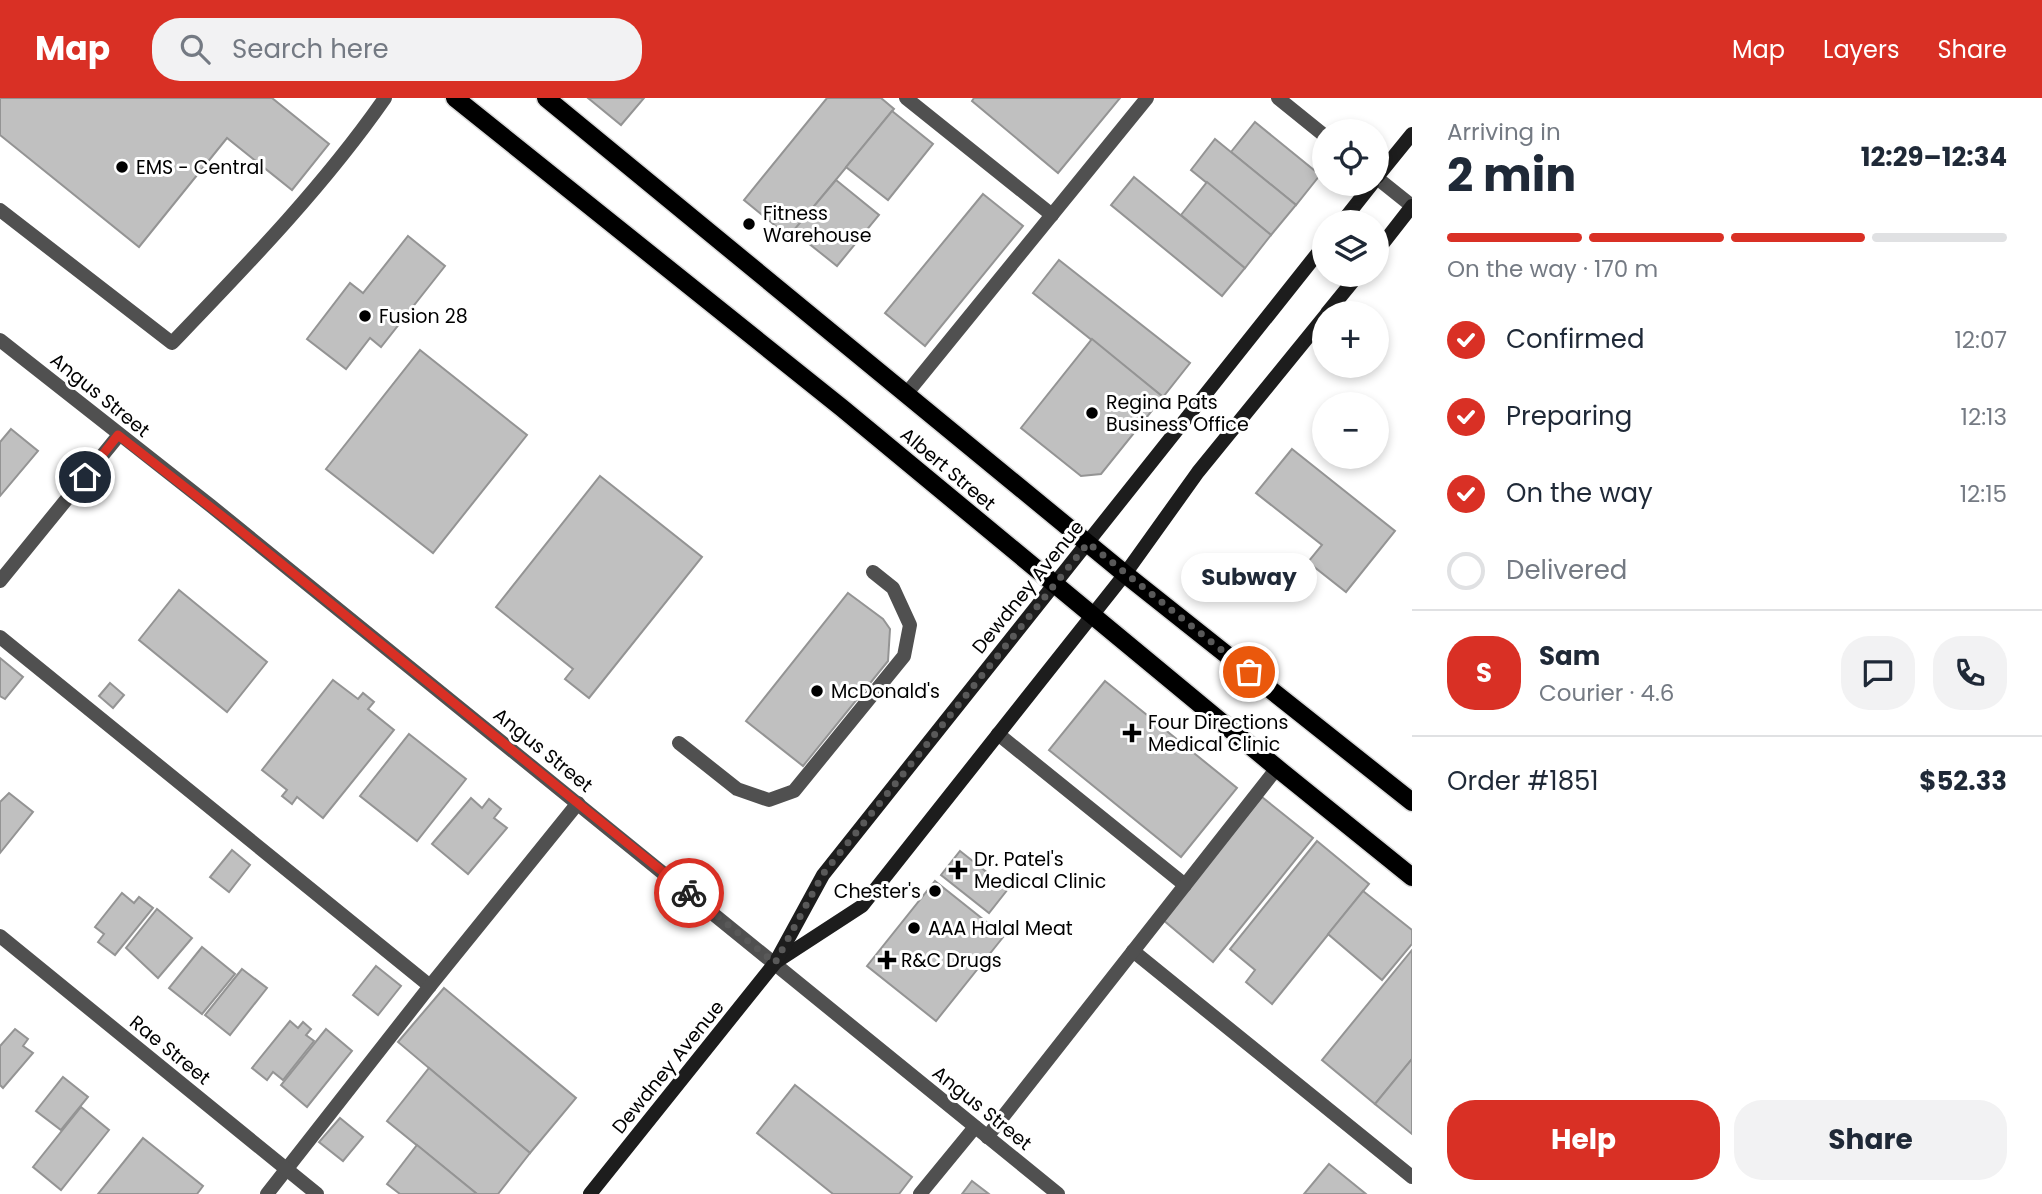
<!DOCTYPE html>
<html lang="en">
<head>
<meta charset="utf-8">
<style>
  body { margin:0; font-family:Poppins,sans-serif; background:#f2f2f3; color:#1f2937; height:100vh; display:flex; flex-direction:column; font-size:26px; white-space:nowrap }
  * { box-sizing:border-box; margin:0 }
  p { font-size:23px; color:#747a83 }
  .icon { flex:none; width:38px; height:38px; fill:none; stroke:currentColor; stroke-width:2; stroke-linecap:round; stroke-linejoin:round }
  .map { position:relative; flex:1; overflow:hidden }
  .sheet { display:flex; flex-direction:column; background:#fff; width:630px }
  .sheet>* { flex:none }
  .controls { position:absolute; left:1312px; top:21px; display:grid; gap:14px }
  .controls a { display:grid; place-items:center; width:77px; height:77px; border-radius:50%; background:#fff; box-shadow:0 4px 10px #0003; font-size:35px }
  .pin { position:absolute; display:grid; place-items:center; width:60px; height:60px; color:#fff; margin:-30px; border:4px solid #fff; border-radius:50%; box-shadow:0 2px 7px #0007 }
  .courier { position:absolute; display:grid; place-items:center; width:70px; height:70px; margin:-35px; border:5px solid #d93025; border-radius:50%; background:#fff; color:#222; box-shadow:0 2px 9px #0007 }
  .bubble { position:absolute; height:49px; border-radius:24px; background:#fff; box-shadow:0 4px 10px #0003; font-size:23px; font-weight:700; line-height:49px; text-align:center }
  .overview em { font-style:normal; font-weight:700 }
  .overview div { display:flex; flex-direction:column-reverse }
  .overview { display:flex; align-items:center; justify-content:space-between; height:119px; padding:0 35px }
  h1 { font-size:46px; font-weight:700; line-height:52px }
  .bar { display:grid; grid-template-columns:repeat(4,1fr); gap:10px 7px; align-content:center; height:84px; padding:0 35px }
  .bar i { height:9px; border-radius:5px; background:#e0e1e3 }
  .bar .current { background:#d93025 }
  .bar p { grid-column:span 4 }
  .line { display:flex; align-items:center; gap:18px; padding:0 35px; border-top:2px solid #e0e1e3 }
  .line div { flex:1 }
  .round { display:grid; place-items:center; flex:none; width:74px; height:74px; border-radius:28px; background:#f2f2f3 }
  ol { padding:0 35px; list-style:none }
  li { display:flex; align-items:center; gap:21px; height:77px }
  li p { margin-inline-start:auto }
  li .icon { padding:7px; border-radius:50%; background:#d93025; color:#fff; stroke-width:4 }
  li:last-child { color:#747a83 }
  li i { width:38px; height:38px; border:4px solid #e0e1e3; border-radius:50% }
  .primary-button { display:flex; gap:14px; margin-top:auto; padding:14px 35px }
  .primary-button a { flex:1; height:80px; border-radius:28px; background:#d93025; color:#fff; font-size:28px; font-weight:700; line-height:80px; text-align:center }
  .primary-button a+a { background:#f2f2f3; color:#1f2937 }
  header { display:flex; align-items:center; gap:42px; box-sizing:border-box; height:98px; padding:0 35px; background:#d93025; color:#fff }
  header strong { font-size:33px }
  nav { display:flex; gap:38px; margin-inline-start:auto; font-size:24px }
  .search { width:490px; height:63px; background:#f2f2f3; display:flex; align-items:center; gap:18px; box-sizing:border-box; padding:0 24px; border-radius:28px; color:#747a83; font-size:26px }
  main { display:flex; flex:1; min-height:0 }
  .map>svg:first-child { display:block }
</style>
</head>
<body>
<header>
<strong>Map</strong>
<div class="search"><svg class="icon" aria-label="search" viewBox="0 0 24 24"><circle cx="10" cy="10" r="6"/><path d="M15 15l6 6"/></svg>Search here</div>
<nav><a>Map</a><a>Layers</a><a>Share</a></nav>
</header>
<main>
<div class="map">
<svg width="1412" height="1096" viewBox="0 0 1412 1096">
  <rect width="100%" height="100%" fill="#fff"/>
  <g fill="#c0c0c0" stroke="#949494" stroke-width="2">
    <path d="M 0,0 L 272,0 L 329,46 L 292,92 L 227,40 L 139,149 L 0,37 Z"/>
    <path d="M 588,0 L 644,0 L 621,27 Z"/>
    <path d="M 827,0 L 881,0 L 894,11 L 789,139 L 744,102 Z"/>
    <path d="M 974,0 L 1120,0 L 1058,75 L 972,3 Z"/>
    <path d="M 892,13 L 933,46 L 888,102 L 846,69 Z"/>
    <path d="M 1255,24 L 1320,77 L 1296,107 L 1231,54 Z"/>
    <path d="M 1215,41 L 1296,107 L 1271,137 L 1191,72 Z"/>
    <path d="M 1134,79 L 1245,170 L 1222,198 L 1111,107 Z"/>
    <path d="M 836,82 L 879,117 L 837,168 L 793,133 Z"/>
    <path d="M 1207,84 L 1271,137 L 1245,170 L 1181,117 Z"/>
    <path d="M 983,96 L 1023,128 L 925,248 L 885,215 Z"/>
    <path d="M 408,138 L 445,168 L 381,249 L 370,240 L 346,271 L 307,241 L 350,185 L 363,195 Z"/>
    <path d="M 1059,162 L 1190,265 L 1163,299 L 1033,195 Z"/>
    <path d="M 1092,241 L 1163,299 L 1101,376 L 1081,378 L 1021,330 Z"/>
    <path d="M 420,252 L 527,337 L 433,455 L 326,371 Z"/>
    <path d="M 11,331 L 38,353 L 0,398 L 0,344 Z"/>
    <path d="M 1292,351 L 1395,433 L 1346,494 L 1308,464 L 1322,447 L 1256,395 Z"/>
    <path d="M 600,378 L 702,459 L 589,600 L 565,581 L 573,571 L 496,509 Z"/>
    <path d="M 179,492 L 267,564 L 227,614 L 139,542 Z"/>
    <path d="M 848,495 L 883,521 L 890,531 L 888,563 L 803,668 L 746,623 Z"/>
    <path d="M 0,560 L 23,579 L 5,601 L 0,598 Z"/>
    <path d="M 333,582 L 358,601 L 363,595 L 374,604 L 368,611 L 394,632 L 323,720 L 297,699 L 292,706 L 282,698 L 287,692 L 262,672 Z"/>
    <path d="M 1105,583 L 1237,690 L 1181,759 L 1049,652 Z"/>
    <path d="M 110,585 L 124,597 L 113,610 L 99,598 Z"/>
    <path d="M 409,636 L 466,681 L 417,743 L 360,698 Z"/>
    <path d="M 9,695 L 33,714 L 0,755 L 0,704 Z"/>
    <path d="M 1262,699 L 1313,740 L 1213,864 L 1162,821 Z"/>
    <path d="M 471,700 L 482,710 L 489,701 L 501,711 L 494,720 L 507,730 L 468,776 L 432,746 Z"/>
    <path d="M 1317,743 L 1369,786 L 1272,906 L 1246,884 L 1255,872 L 1230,851 Z"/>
    <path d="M 232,752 L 250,767 L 229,794 L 210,779 Z"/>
    <path d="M 960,753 L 1008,791 L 989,815 L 941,777 Z"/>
    <path d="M 935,783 L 1004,838 L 936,923 L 867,868 Z"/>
    <path d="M 1363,793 L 1412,832 L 1412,846 L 1382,882 L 1328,836 Z"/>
    <path d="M 122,795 L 134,805 L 139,799 L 153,810 L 115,857 L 98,844 L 104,836 L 95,829 Z"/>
    <path d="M 157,811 L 192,840 L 158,880 L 126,850 Z"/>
    <path d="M 202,849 L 235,876 L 202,916 L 169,890 Z"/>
    <path d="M 1412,852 L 1412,961 L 1375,1006 L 1322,962 Z"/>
    <path d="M 376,868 L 401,888 L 378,917 L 353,897 Z"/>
    <path d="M 242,871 L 267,890 L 230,937 L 205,917 Z"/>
    <path d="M 444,890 L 576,1000 L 530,1055 L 398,944 Z"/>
    <path d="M 290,923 L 298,930 L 303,924 L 311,931 L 306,937 L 314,943 L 283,982 L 273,974 L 267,982 L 252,970 Z"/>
    <path d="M 15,931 L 28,941 L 23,948 L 33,955 L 3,990 L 0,987 L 0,948 Z"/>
    <path d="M 326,931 L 352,953 L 307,1009 L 281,987 Z"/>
    <path d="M 1412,961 L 1412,1036 L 1375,1006 Z"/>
    <path d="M 429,970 L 530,1055 L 498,1096 L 477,1096 L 387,1023 Z"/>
    <path d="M 63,979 L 88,999 L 61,1032 L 36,1013 Z"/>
    <path d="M 795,987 L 912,1079 L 899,1096 L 833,1096 L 757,1035 Z"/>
    <path d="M 81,1009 L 109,1032 L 61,1092 L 33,1069 Z"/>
    <path d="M 340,1020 L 363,1039 L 343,1063 L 319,1044 Z"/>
    <path d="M 143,1040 L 203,1088 L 197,1096 L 98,1096 Z"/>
    <path d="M 417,1047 L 477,1096 L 400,1096 L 387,1086 Z"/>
    <path d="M 1329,1066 L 1366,1096 L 1304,1096 Z"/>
    <path d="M 972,1083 L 989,1096 L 962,1096 Z"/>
  </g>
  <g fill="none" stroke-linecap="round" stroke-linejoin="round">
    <defs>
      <g id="primary">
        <path d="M 455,0 L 842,310 L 1277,670 L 1412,779"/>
        <path d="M 546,0 L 1125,476 L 1412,704"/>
      </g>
    </defs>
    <use href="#primary" stroke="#dbdbdb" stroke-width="21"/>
    <g stroke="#505050" stroke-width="14">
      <path d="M 906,0 L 1052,117"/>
      <path d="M 0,112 L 172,245 C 247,167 323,89 385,0"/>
      <path d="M 907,295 L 1147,0"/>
      <path d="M 0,539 L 430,888"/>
      <path d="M 998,636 L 1185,787"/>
      <path d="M 679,645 L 737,691 L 769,702 L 794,693 L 904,558 L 910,527 L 893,490 L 873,474"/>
      <path d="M 1133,853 L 1412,1079"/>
      <path d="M 987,1039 L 1277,670"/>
      <path d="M 267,1096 L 430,888 L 578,705"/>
      <path d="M 920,1096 L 975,1029"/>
    </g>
    <g stroke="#505050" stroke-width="14">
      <path d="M 1278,0 L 1325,38"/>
      <path d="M 1377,80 L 1412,108"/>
      <path d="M 0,242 L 211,408 L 1058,1096"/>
      <path d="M 0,483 L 119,337"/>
      <path d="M 0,838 L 317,1096"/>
    </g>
    <g stroke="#1d1d1d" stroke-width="14">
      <path d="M 1377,79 L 1412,36"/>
      <path d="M 1342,124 L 1372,86"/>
      <path d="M 1377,153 L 1412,108"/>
      <path d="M 1327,215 L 1358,177"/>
      <path d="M 776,864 L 862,808 L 1125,476 L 1198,374 L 1325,218"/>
      <path d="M 590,1096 L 775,865 L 823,777 L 1325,146"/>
    </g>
    <use href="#primary" stroke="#000" stroke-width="18"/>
  </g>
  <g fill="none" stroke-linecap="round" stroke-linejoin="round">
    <path stroke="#595959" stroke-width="7" stroke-dasharray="0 12.6" d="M 689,795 L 775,865 L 823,776 L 1088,445 L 1249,574"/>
    <path stroke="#d93025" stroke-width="9" d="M 85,379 L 118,337 L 231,425 L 689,795"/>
  </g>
  <g fill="#000" stroke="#fff" stroke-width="2.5">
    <circle cx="122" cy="69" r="7"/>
    <circle cx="749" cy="126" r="7"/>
    <circle cx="365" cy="218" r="7"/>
    <circle cx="1092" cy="315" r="7"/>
    <circle cx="817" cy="593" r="7"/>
    <path d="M1128.5 624.5h7v7h7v7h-7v7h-7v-7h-7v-7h7z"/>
    <path d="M954.5 761.5h7v7h7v7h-7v7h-7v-7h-7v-7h7z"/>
    <circle cx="935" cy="793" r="7"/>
    <circle cx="914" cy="830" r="7"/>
    <path d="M883.5 851.5h7v7h7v7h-7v7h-7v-7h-7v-7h7z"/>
  </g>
  <g text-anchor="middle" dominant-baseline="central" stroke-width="6" stroke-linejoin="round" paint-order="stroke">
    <g font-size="19" fill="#000" stroke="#fff" text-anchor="start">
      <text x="136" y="69">EMS - Central</text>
      <text x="763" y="115">Fitness<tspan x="763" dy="22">Warehouse</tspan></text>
      <text x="379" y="218">Fusion 28</text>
      <text x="1106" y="304">Regina Pats<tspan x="1106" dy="22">Business Office</tspan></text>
      <text x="831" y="593">McDonald's</text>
      <text x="1148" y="624">Four Directions<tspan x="1148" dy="22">Medical Clinic</tspan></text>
      <text x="974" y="761">Dr. Patel's<tspan x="974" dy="22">Medical Clinic</tspan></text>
      <text x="921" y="793" text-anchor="end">Chester's</text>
      <text x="928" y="830">AAA Halal Meat</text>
      <text x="901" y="862">R&amp;C Drugs</text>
    </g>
    <g font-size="19" fill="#000" stroke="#fff">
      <text transform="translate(100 297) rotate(39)">Angus Street</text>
      <text transform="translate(948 371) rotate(40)">Albert Street</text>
      <text transform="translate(1028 489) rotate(-51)">Dewdney Avenue</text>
      <text transform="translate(543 652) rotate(39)">Angus Street</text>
      <text transform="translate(170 952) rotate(39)">Rae Street</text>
      <text transform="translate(668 969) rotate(-51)">Dewdney Avenue</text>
      <text transform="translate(982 1010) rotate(39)">Angus Street</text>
    </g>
  </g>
</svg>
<div class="controls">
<a><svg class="icon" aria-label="locate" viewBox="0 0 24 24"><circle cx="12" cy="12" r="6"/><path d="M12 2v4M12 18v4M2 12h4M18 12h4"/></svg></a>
<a><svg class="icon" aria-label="layers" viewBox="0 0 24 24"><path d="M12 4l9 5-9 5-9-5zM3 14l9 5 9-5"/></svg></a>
<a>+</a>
<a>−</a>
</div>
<div class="pin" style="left:1249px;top:574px;background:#ea580c"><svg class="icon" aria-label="bag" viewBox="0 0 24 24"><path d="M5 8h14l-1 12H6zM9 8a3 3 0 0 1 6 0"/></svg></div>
<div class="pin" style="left:85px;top:379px;background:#1f2937"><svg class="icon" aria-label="home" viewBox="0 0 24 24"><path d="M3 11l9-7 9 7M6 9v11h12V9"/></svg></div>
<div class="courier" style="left:689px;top:795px"><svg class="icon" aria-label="bike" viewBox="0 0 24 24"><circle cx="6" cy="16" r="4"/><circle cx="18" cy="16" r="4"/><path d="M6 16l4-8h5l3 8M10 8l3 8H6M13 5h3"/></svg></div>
<div class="bubble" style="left:1181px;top:455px;width:136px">Subway</div>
</div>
<section class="sheet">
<div class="overview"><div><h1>2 min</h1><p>Arriving in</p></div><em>12:29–12:34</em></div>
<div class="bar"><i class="current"></i><i class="current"></i><i class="current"></i><i></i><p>On the way · 170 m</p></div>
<ol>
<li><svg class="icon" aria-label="check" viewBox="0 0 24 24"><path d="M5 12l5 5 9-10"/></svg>Confirmed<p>12:07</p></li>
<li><svg class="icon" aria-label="check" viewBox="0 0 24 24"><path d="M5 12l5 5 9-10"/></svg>Preparing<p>12:13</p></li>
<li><svg class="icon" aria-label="check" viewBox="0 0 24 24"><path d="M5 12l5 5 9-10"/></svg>On the way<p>12:15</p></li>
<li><i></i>Delivered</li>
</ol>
<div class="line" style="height:126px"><b class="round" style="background:#d93025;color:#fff">S</b><div><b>Sam</b><p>Courier · 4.6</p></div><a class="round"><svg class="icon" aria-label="chat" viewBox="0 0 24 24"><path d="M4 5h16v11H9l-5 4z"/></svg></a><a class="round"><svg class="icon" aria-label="phone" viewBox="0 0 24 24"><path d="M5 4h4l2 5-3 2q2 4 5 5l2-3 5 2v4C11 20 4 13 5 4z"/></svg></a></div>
<div class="line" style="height:91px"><div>Order #1851</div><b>$52.33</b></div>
<div class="primary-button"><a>Help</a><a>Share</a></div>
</section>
</main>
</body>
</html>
